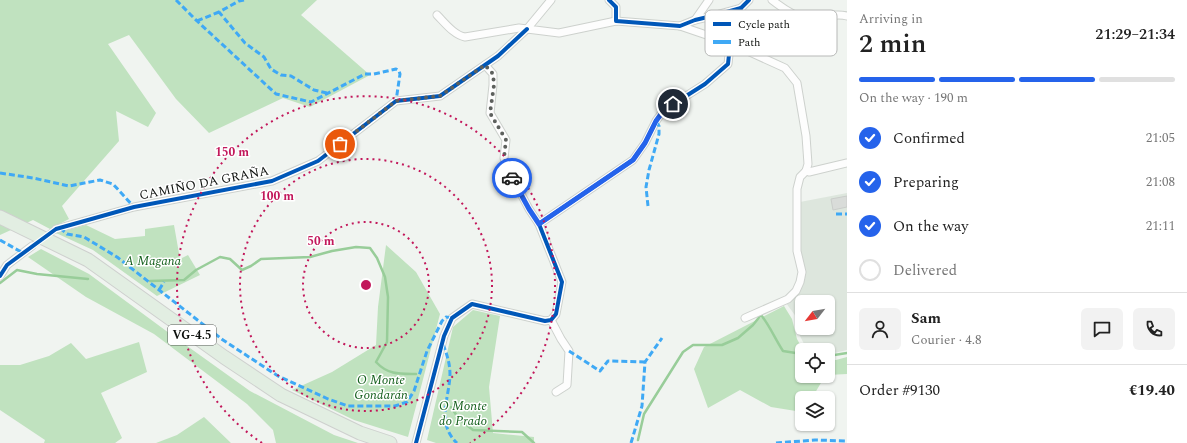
<!DOCTYPE html>
<html lang="en">
<head>
<meta charset="utf-8">
<style>
  body { margin:0; font-family:Spectral,serif; background:#f2f2f2; color:#222; height:100vh; display:flex; flex-direction:column; font-size:15px; white-space:nowrap }
  * { box-sizing:border-box; margin:0 }
  p { font-size:13px; color:#767676 }
  .icon { flex:none; width:22px; height:22px; fill:none; stroke:currentColor; stroke-width:2; stroke-linecap:round; stroke-linejoin:round }
  .map { position:relative; flex:1; overflow:hidden }
  .details { display:flex; flex-direction:column; background:#fff; width:340px }
  .details>* { flex:none }
  .needle { width:26px; rotate:239deg }
  .buttons { position:absolute; left:795px; top:295px; display:grid; gap:8px }
  .buttons a { display:grid; place-items:center; width:40px; height:40px; border-radius:6px; background:#fff; box-shadow:0 1px 3px #0004; font-size:20px }
  .pin { position:absolute; display:grid; place-items:center; width:34px; height:34px; color:#fff; margin:-17px; border:2px solid #fff; border-radius:50%; box-shadow:0 1px 4px #0007 }
  .courier { position:absolute; display:grid; place-items:center; width:40px; height:40px; margin:-20px; border:3px solid #2563eb; border-radius:50%; background:#fff; color:#222; box-shadow:0 1px 5px #0007 }
  .headline em { font-style:normal; font-weight:600 }
  .headline div { display:flex; flex-direction:column-reverse }
  .headline { display:flex; align-items:center; justify-content:space-between; height:68px; padding:0 12px }
  h1 { font-size:26px; font-weight:600; line-height:30px }
  .bar { display:grid; grid-template-columns:repeat(4,1fr); gap:6px 4px; align-content:center; height:48px; padding:0 12px }
  .bar i { height:5px; border-radius:3px; background:#e0e0e0 }
  .bar .on { background:#2563eb }
  .bar p { grid-column:span 4 }
  .line { display:flex; align-items:center; gap:10px; padding:0 12px; border-top:1px solid #e0e0e0 }
  .line div { flex:1 }
  .round { display:grid; place-items:center; flex:none; width:42px; height:42px; border-radius:6px; background:#f2f2f2 }
  ol { padding:0 12px; list-style:none }
  li { display:flex; align-items:center; gap:12px; height:44px }
  li p { margin-inline-start:auto }
  li .icon { padding:4px; border-radius:50%; background:#2563eb; color:#fff; stroke-width:4 }
  li:last-child { color:#767676 }
  li i { width:22px; height:22px; border:2px solid #e0e0e0; border-radius:50% }
  main { display:flex; flex:1; min-height:0 }
  .map>svg:first-child { display:block }
</style>
</head>
<body>
<main>
<div class="map">
<svg width="847" height="443" viewBox="0 0 847 443">
  <rect width="100%" height="100%" fill="#f0f4f0"/>
  <path fill="#dde6dd" fill-rule="evenodd" d="M 847,193 L 847,350 L 830,354 L 828,353 L 828,350 L 807,350 L 799,334 L 797,318 L 786,303 L 799,291 L 800,202 ZM 802,302 L 828,302 L 828,328 L 802,328 Z"/>
  <g fill="#c0e2bf">
    <path d="M 0,0 L 317,0 L 301,15 L 370,75 L 310,107 L 283,98 L 209,133 L 176,99 L 129,35 L 108,44 L 156,113 L 148,127 L 116,111 L 119,141 L 62,206 L 69,219 L 50,229 L 33,220 L 0,235 Z"/>
    <path d="M 86,225 L 115,239 L 145,236 L 145,229 L 174,225 L 180,259 L 188,255 L 200,275 L 157,296 L 93,250 L 56,233 Z"/>
    <path d="M 386,245 L 416,272 L 440,314 L 408,437 L 354,420 L 292,390 L 332,372 L 376,345 L 378,307 Z"/>
    <path d="M 41,249 L 89,274 L 169,333 L 250,391 L 334,435 L 358,443 L 276,443 L 273,430 L 247,404 L 154,334 L 86,297 L 28,257 Z"/>
    <path d="M 784,306 L 792,319 L 797,339 L 803,350 L 802,350 L 802,376 L 825,376 L 812,398 L 802,398 L 802,412 L 771,407 L 740,390 L 708,408 L 694,369 L 704,347 Z"/>
    <path d="M 473,310 L 500,316 L 489,387 L 493,433 L 534,437 L 534,443 L 436,443 L 427,440 L 453,327 Z"/>
    <path d="M 139,342 L 147,372 L 101,393 L 122,438 L 115,443 L 44,443 L 45,440 L 0,410 L 0,365 L 20,365 L 49,356 L 71,343 L 86,359 Z"/>
    <path d="M 847,357 L 847,374 L 828,375 L 828,360 L 836,360 Z"/>
    <path d="M 204,417 L 231,443 L 156,443 L 177,435 Z"/>
  </g>
  <g fill="none" stroke-linecap="round" stroke-linejoin="round">
    <g stroke="#98cd99" stroke-width="2.5">
      <path d="M 150,281 L 184,280 L 196,270 L 220,257 L 230,259 L 242,270 L 251,266 L 261,259 L 310,257 L 332,251 L 356,247 L 370,248 L 377,258 L 385,277 L 388,297 L 387,342 L 376,362 C 388,375 400,374 416,374"/>
      <path d="M 0,283 L 17,270 L 37,274 L 88,279"/>
      <path d="M 828,356 L 847,353"/>
      <path d="M 451,407 L 459,419 L 473,430 L 522,432 L 534,443"/>
      <path d="M 638,440 L 644,414 L 683,352 L 693,345 L 722,345 L 738,338 L 753,325 L 761,315 C 770,326 775,339 783,351 L 802,354"/>
    </g>
  </g>
  <path fill="#d9dcd9" stroke="#cacdca" d="M 847,196 L 847,207 L 833,210 L 831,199 Z"/>
  <g fill="none" stroke-linecap="round" stroke-linejoin="round">
    <path stroke="#ced2ce" stroke-width="7" stroke-dasharray="7 3.5" stroke-linecap="butt" d="M 32,246 L 56,229"/>
    <defs>
      <g id="street">
        <path d="M 551,0 L 527,29 L 559,33 L 616,21 L 680,26 L 730,43 L 785,68 L 797,83 L 806,136 L 808,164 L 806,171"/>
        <path d="M 609,0 L 616,7 L 616,21"/>
        <path d="M 772,0 C 781,7 795,17 807,19 C 820,20 832,12 847,16"/>
        <path d="M 437,15 C 445,23 454,35 465,37 L 519,28 L 527,29"/>
        <path d="M 695,20 L 709,0"/>
        <path d="M 680,26 L 695,20 L 712,16 L 741,8 L 749,0"/>
        <path d="M 485,65 L 493,74 L 493,85 L 490,113 L 506,140 L 504,158 L 507,167 L 529,209 L 539,224"/>
        <path d="M 806,171 L 809,172 L 847,163"/>
        <path d="M 56,229 L 134,207 L 272,181 L 318,161 L 396,101 L 440,96 L 498,56 L 527,29"/>
        <path d="M 0,276 L 7,265 L 32,246"/>
        <path d="M 745,318 L 788,299 L 796,291 L 800,282 L 802,272 L 797,251 L 797,189 L 800,177 L 806,171"/>
        <path d="M 551,320 L 561,339 L 569,351 L 567,385 L 556,392"/>
        <path d="M 416,443 L 444,336 L 452,318 L 472,304 L 545,321 L 551,320 L 556,314 L 562,282 L 539,224 L 633,160 L 645,143 L 656,121 L 664,110 L 705,84 L 728,64 L 731,36 L 741,8"/>
      </g>
      <path id="highway" d="M 0,217 L 88,260 L 224,357 L 281,395 L 360,433 L 390,443"/>
    </defs>
    <use href="#street" stroke="#cdd1cd" stroke-width="9"/>
    <use href="#highway" stroke="#ced0ce" stroke-width="15"/>
    <use href="#street" stroke="#fdfdfd" stroke-width="7"/>
    <use href="#highway" stroke="#e2eee2" stroke-width="13"/>
    <g stroke="#3fa9f5" stroke-width="3" stroke-dasharray="6 3" stroke-linecap="butt">
      <path d="M 176,0 L 197,21 L 276,94 L 311,102 L 365,74 L 374,74 L 396,69 L 399,71 L 400,74 L 396,101"/>
      <path d="M 244,0 L 239,1 L 219,12 L 245,43 L 264,57 L 271,69 L 281,75 L 291,76 L 314,90 L 327,93"/>
      <path d="M 197,21 L 219,12"/>
      <path d="M 0,173 L 33,178 L 69,186 L 100,180 L 113,184 L 134,207"/>
      <path d="M 648,206 L 646,187 L 649,170 L 659,134 L 659,126 L 656,121"/>
      <path d="M 836,214 L 847,214"/>
      <path d="M 60,228 L 67,234 L 84,237 L 117,257 L 223,340 L 278,376 L 328,399 L 348,406 L 395,406 L 407,402 L 414,391 L 427,351 L 442,321 L 446,317 L 452,318"/>
      <path d="M 0,240 L 23,253"/>
      <path d="M 159,290 L 164,282"/>
      <path d="M 443,344 C 447,355 450,363 450,375 C 449,399 436,423 457,443"/>
      <path d="M 569,351 L 600,371 L 608,361 L 645,362"/>
      <path d="M 631,443 L 642,406 L 645,362 L 662,338"/>
      <path d="M 776,443 L 815,440 L 847,441"/>
    </g>
    <defs>
      <g id="cycleway">
        <path d="M 609,0 L 616,7 L 616,21 L 680,26 L 695,20 L 712,16 L 741,8 L 749,0"/>
        <path d="M 0,276 L 7,265 L 56,229 L 134,207 L 272,181 L 318,161 L 396,101 L 440,96 L 498,56 L 527,29"/>
        <path d="M 416,443 L 444,336 L 452,318 L 472,304 L 545,321 L 551,320 L 556,314 L 562,282 L 539,224 L 633,160 L 645,143 L 656,121 L 664,110 L 705,84 L 728,64 L 731,36 L 741,8"/>
      </g>
    </defs>
    <use href="#cycleway" stroke="#fff" stroke-width="6"/>
    <use href="#cycleway" stroke="#0057b8" stroke-width="4"/>
  </g>
  <g fill="none" stroke-linecap="round" stroke-linejoin="round">
    <path stroke="#5d605d" stroke-width="4" stroke-dasharray="0 7.2" d="M 340,144 L 396,101 L 440,96 L 485,65 L 493,74 L 494,85 L 490,113 L 506,140 L 504,158 L 512,178"/>
    <path stroke="#2563eb" stroke-width="5" d="M 512,178 L 529,209 L 539,224 L 633,160 L 645,143 L 656,121 L 664,110 L 673,104"/>
  </g>
  <g fill="none" stroke="#c2185b" stroke-width="2" stroke-dasharray="2 4">
    <circle cx="366" cy="285" r="63"/>
    <circle cx="366" cy="285" r="126"/>
    <path d="M262 443A189 189 0 1 1 470 443"/>
  </g>
  <g text-anchor="middle" dominant-baseline="central" stroke-width="3" stroke-linejoin="round" paint-order="stroke">
    <rect fill="#fff" stroke="#565856" stroke-width="1" x="168" y="325" width="48" height="20" rx="3"/>
    <g font-size="12" font-weight="bold" fill="#0e110e">
      <text x="192" y="335">VG-4.5</text>
    </g>
    <g font-size="13" fill="#0e110e" stroke="#fff">
      <text transform="translate(204 183) rotate(-11)">CAMIÑO DA GRAÑA</text>
    </g>
    <g font-size="13" font-style="italic" fill="#15601d" stroke="#fff">
      <text x="153" y="261">A Magana</text>
      <text x="381" y="380">O Monte<tspan x="381" dy="15">Gondarán</tspan></text>
      <text x="463" y="406">O Monte<tspan x="463" dy="15">do Prado</tspan></text>
    </g>
  </g>
  <rect x="705" y="10" width="132" height="46" rx="6" fill="#fff" stroke="#b7b8b7" stroke-width="1"/>
  <rect x="713" y="22" width="18" height="4" fill="#0057b8"/>
  <rect x="713" y="40" width="18" height="4" fill="#3fa9f5"/>
  <g font-size="11" fill="#0e110e">
    <text x="738" y="28">Cycle path</text>
    <text x="738" y="46">Path</text>
  </g>
  <circle cx="366" cy="285" r="6" fill="#c2185b" stroke="#fff" stroke-width="2"/>
  <g font-size="12" text-anchor="middle" font-weight="bold" fill="#c2185b" stroke="#fff" stroke-width="3" stroke-linejoin="round" paint-order="stroke">
    <text x="232" y="156">150 m</text>
    <text x="277" y="200">100 m</text>
    <text x="321" y="245">50 m</text>
  </g>
</svg>
<div class="buttons">
<a><svg class="needle" viewBox="-14 -14 28 28"><path d="M0-13l5 13h-10z" fill="#e53935"/><path d="M0 13l5-13h-10z" fill="#767676"/></svg></a>
<a><svg class="icon" aria-label="locate" viewBox="0 0 24 24"><circle cx="12" cy="12" r="6"/><path d="M12 2v4M12 18v4M2 12h4M18 12h4"/></svg></a>
<a><svg class="icon" aria-label="layers" viewBox="0 0 24 24"><path d="M12 4l9 5-9 5-9-5zM3 14l9 5 9-5"/></svg></a>
</div>
<div class="pin" style="left:340px;top:144px;background:#ea580c"><svg class="icon" aria-label="bag" viewBox="0 0 24 24"><path d="M5 8h14l-1 12H6zM9 8a3 3 0 0 1 6 0"/></svg></div>
<div class="pin" style="left:673px;top:104px;background:#1f2937"><svg class="icon" aria-label="home" viewBox="0 0 24 24"><path d="M3 11l9-7 9 7M6 9v11h12V9"/></svg></div>
<div class="courier" style="left:512px;top:178px"><svg class="icon" aria-label="car" viewBox="0 0 24 24"><path d="M5 17H2v-5l4-1 3-4h7l3 4 3 1v5h-3M9 17h6M6 11h13"/><circle cx="7" cy="17" r="2"/><circle cx="17" cy="17" r="2"/></svg></div>
</div>
<section class="details">
<div class="headline"><div><h1>2 min</h1><p>Arriving in</p></div><em>21:29–21:34</em></div>
<div class="bar"><i class="on"></i><i class="on"></i><i class="on"></i><i></i><p>On the way · 190 m</p></div>
<ol>
<li><svg class="icon" aria-label="check" viewBox="0 0 24 24"><path d="M5 12l5 5 9-10"/></svg>Confirmed<p>21:05</p></li>
<li><svg class="icon" aria-label="check" viewBox="0 0 24 24"><path d="M5 12l5 5 9-10"/></svg>Preparing<p>21:08</p></li>
<li><svg class="icon" aria-label="check" viewBox="0 0 24 24"><path d="M5 12l5 5 9-10"/></svg>On the way<p>21:11</p></li>
<li><i></i>Delivered</li>
</ol>
<div class="line" style="height:72px"><a class="round"><svg class="icon" aria-label="person" viewBox="0 0 24 24"><circle cx="12" cy="8" r="4"/><path d="M4 21q1-7 8-7t8 7"/></svg></a><div><b>Sam</b><p>Courier · 4.8</p></div><a class="round"><svg class="icon" aria-label="chat" viewBox="0 0 24 24"><path d="M4 5h16v11H9l-5 4z"/></svg></a><a class="round"><svg class="icon" aria-label="phone" viewBox="0 0 24 24"><path d="M5 4h4l2 5-3 2q2 4 5 5l2-3 5 2v4C11 20 4 13 5 4z"/></svg></a></div>
<div class="line" style="height:52px"><div>Order #9130</div><b>€19.40</b></div>
</section>
</main>
</body>
</html>
